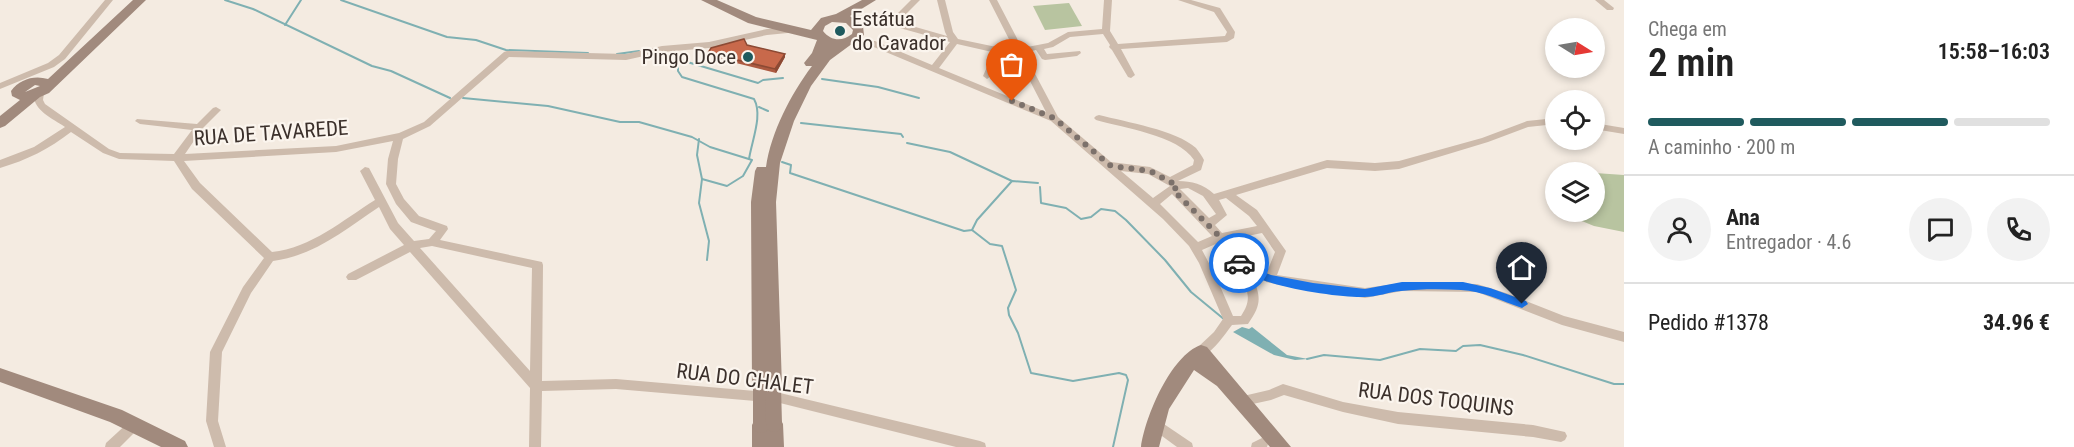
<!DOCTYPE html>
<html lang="pt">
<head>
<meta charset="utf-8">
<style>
  body { margin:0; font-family:"Roboto Condensed",sans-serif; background:#f2f2f2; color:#222; height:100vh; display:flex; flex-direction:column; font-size:22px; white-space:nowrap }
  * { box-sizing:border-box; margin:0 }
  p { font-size:20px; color:#767676 }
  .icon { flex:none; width:33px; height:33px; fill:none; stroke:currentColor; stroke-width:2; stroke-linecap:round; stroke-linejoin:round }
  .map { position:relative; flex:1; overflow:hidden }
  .panel { display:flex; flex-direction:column; background:#fff; width:450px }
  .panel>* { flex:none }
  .needle { width:39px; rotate:101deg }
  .buttons { position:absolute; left:1545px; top:18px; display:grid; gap:12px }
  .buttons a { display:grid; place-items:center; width:60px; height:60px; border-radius:50%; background:#fff; box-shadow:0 3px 9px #0003; font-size:30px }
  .pin { position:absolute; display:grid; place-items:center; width:51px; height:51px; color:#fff; margin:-62px -26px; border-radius:50% 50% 50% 0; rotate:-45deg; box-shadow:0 0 6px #0007 }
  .pin .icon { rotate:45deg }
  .courier { position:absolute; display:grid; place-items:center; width:60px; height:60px; margin:-30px; border:4px solid #1a73e8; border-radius:50%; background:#fff; color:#222; box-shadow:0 2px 8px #0007 }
  .overview em { font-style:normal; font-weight:600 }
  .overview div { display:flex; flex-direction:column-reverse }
  .overview { display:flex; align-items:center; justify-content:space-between; height:102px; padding:0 24px }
  h1 { font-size:39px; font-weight:600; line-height:45px }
  .bar { display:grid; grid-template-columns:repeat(4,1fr); gap:9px 6px; align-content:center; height:72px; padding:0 24px }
  .bar i { height:8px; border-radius:4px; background:#e0e0e0 }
  .bar .current { background:#1f5a5e }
  .bar p { grid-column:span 4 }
  .line { display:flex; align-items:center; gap:15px; padding:0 24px; border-top:2px solid #e0e0e0 }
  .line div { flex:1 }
  .round { display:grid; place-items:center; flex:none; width:63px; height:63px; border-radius:32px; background:#f2f2f2 }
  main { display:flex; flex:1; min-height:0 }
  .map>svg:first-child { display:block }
</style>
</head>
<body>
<main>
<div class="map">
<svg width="1624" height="447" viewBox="0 0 1624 447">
  <rect width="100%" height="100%" fill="#f4ebe1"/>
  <g fill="#b8c4a0">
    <path d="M 1069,3 L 1082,26 L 1045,30 L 1033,6 Z"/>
    <path d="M 1595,173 L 1624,175 L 1624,232 L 1594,226 L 1560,212 L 1594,212 Z"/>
  </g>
  <path fill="#7fb0b2" d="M 1242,327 L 1249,329 L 1252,327 L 1287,355 L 1308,359 L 1295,360 L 1274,355 L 1233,332 Z"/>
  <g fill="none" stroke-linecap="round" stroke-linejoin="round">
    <g stroke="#7fb0b2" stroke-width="2">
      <path d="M 225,0 L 253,9 L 372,66 L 391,71 L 450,98"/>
      <path d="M 341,0 L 447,37 L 476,40 L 506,50 L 588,53"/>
      <path d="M 285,25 L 301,0"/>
      <path d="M 657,53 L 758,83 L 763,80 L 783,78"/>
      <path d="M 617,54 L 639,51"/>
      <path d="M 678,59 L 678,71 L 682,77 L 754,99 C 763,115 752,140 749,159"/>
      <path d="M 822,79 L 878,87 L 919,98"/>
      <path d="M 463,98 L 548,106 L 620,122 L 639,122 L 692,137 L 710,147 L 752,160 L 743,176 L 727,186 L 702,179"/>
      <path d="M 759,107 L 768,111"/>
      <path d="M 801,123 L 901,134 L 903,137"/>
      <path d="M 699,139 L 697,155 L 702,179 L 699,203 L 709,241 L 707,260"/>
      <path d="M 907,143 L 950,152 L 1012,181"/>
      <path d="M 782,162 L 791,165 L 790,173 L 964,231 L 972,230 L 977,220 L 1012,181 L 1038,183"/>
      <path d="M 1040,187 L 1041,203 L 1066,208 L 1081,219 L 1091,217 L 1101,209 L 1115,211 L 1126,220 L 1165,260 L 1191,292 L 1225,320"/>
      <path d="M 972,230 L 990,244 L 1002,246 L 1016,290 L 1008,308 L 1009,315 L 1018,333 L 1031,373 L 1073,381 L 1119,373 L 1126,375 L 1128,380 L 1113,447"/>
      <path d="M 1307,359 L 1324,355 L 1380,360 L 1420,349 L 1456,351 L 1463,346 L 1480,345 L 1523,355 L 1614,384 L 1624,384"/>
    </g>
    <g fill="#cdbbac" fill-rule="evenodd">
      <path d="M 105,0 L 113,0 L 65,59 L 54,67 L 0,89 L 0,83 L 48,63 L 59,55 Z"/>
      <path d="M 911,0 L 920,0 L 898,22 L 947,36 L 945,32 L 937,0 L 945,0 L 953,32 L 958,39 L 1006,49 L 1014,49 L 989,0 L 997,0 L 1022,48 L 1048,43 L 1068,32 L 1102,29 L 1104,0 L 1112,0 L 1110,31 L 1118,44 L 1225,36 L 1227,32 L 1214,12 L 1178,0 L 1191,0 L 1220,8 L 1235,32 L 1234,38 L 1227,42 L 1121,49 L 1135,75 L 1131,78 L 1128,77 L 1112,50 L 1109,47 L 1110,45 L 1103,34 L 1070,37 L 1053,47 L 1044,49 L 1047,54 L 1080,51 L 1081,53 L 1077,56 L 1045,60 L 1042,59 L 1036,50 L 1024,53 L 1058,117 L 1111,162 L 1150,167 L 1170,177 L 1193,165 L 1194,160 C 1178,135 1123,128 1096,120 L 1094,118 L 1096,116 L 1099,115 C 1126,122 1176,130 1196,148 C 1199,152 1202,156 1204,160 L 1201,170 L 1178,181 C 1192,181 1203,184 1214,194 L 1327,160 L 1375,163 L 1399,161 L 1482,138 L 1527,121 L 1556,118 L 1556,124 L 1528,127 L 1488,142 L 1399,169 L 1375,171 L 1327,168 L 1236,195 L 1257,210 L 1286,251 L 1277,275 L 1365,288 L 1402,283 L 1477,284 L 1506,293 L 1564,316 L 1624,332 L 1624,342 L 1562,325 L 1477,292 L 1402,291 L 1365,298 L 1280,285 L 1266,282 L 1265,280 L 1252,275 C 1261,297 1262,304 1248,324 L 1232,325 C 1225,334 1209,359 1197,356 L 1195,352 L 1197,348 L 1214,332 L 1223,319 L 1199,263 L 1189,246 L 1163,219 L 1051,121 L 869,45 L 869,41 L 875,41 L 932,65 L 950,42 L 889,25 L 888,23 ZM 957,44 L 1001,54 L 991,58 L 983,76 L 987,79 L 991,76 L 998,62 L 1007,59 L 1009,54 L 1016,54 L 1046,112 L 939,68 ZM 1121,171 L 1148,174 L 1170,186 L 1153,198 ZM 1188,188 L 1203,196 L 1216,214 L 1209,218 L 1180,189 ZM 1172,194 L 1212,236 L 1198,242 L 1160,204 ZM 1226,198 L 1249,216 L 1257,226 L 1222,233 L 1215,225 L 1227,215 L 1219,200 ZM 1262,233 L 1275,252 L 1267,272 L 1246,265 L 1228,240 ZM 1218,243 L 1236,267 L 1213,271 L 1202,250 ZM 1241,275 C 1248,292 1252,300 1241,316 L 1233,316 L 1217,279 Z"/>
      <path d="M 1595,0 L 1604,0 L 1614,8 L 1613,10 L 1607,10 Z"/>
      <path d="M 795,27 L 799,30 L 798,32 L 767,35 L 709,48 L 662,52 L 626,60 L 509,57 L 430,126 L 403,139 L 398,159 L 396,184 L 404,199 L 419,216 L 447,226 L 448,229 L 440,240 L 542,262 L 543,265 L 542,381 L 616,379 L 780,393 L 980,441 L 985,443 L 986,447 L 956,447 L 780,403 L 616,389 L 542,391 L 541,447 L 529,447 L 530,388 L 410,252 L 356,280 L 348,280 L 346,277 L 348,274 L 404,245 L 390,229 L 379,207 C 346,229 314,256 273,261 L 251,293 L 222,352 L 218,421 L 226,447 L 214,447 L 206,421 L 210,352 L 243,287 L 264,258 L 192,189 L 174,161 L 119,159 L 103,153 L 71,132 C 49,149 27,160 0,168 L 0,160 L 34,147 L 65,127 C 52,118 32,110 34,93 L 39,90 L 44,93 L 43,100 L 45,104 L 109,149 L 120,153 L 174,154 L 192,130 L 140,124 L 135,121 L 137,119 L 197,124 L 213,108 L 216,107 L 221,110 L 202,129 L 185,154 L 336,146 L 399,133 L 424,122 L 504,52 L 507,51 L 626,54 L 662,46 L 709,42 L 767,29 ZM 393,141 L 388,159 L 386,184 L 396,204 L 411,222 L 436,231 L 429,239 L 414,241 L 398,223 L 369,168 L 365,167 L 360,171 L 375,200 C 343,220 311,248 272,252 L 200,183 L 184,161 L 336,152 ZM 432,246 L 532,268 L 530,371 L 420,248 Z"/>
      <path d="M 1594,123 L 1624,128 L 1624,134 L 1594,129 Z"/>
      <path d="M 1283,384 L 1343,402 L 1398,412 L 1533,425 L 1565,432 L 1567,436 L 1565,440 L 1561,442 L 1533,437 L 1398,424 L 1343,412 L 1284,395 L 1271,400 L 1239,407 L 1235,406 L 1233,402 L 1235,398 L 1239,397 L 1269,390 Z"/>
      <path d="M 1155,418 L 1192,443 L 1193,447 L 1177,447 L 1151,428 L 1149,424 L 1151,420 Z"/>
      <path d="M 134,419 L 138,421 L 140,425 L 138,429 L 120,447 L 105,447 L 106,443 L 130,421 Z"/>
      <path d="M 1262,438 L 1267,440 L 1268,444 L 1267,447 L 1251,447 L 1252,443 Z"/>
    </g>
    <g fill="#a18a7d" fill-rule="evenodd">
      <path d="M 133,0 L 146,0 L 49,93 L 40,97 L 5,126 L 0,128 L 0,116 L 20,100 L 12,96 L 11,91 C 20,79 34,75 48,79 ZM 35,85 L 40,86 L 25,92 Z"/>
      <path d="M 701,0 L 717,0 L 756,17 L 811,30 L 821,18 L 836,14 L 862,0 L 876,0 L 850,16 L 863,26 L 864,35 L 830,60 L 811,86 L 794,121 L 780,163 L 776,202 L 782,387 L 779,392 L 773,395 L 755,392 L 752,387 L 751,202 L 755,171 L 757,167 L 766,167 C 771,132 791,94 812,66 L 806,66 L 804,63 L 812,53 L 817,40 L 748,23 ZM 832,22 L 846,23 L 853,30 L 852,34 C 842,42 831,41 823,31 L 825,26 Z"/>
      <path d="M 1201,345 L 1207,347 L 1291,447 L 1270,447 L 1217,386 L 1194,370 L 1169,409 L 1159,447 L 1141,447 C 1145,417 1171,355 1201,345 Z"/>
      <path d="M 0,368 L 122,410 L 185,441 L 188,447 L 161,447 L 110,422 L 0,382 Z"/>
      <path d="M 774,416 L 780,418 L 783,424 L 784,447 L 752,447 L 752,425 L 755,419 L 761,417 L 767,419 Z"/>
    </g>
    <g stroke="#a18a7d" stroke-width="16">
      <path d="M 761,387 L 761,425"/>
      <path d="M 773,387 L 774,424"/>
    </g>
  </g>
  <path fill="#ac5a40" d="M 747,45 L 785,54 L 785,57 L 776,73 L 708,56 L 708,53 Z"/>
  <path fill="#8c4a34" d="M 785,54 L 785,57 L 776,73 L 775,69 Z"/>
  <path fill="#c8694b" stroke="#8c4a34" stroke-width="1.5" d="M 744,39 L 747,45 L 785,54 L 775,69 L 708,53 L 711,48 Z"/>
  <path fill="#1a73e8" d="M 1239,259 L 1248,266 L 1271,275 L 1313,283 L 1365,289 L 1402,282 L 1463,282 L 1490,288 L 1526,301 L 1528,304 L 1522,308 C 1502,301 1482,291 1461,290 C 1441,289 1420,289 1401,291 C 1389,292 1377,297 1364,297 C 1338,298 1247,285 1234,263 Z"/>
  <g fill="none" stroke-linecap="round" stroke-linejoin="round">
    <path stroke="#7c716b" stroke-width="6" stroke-dasharray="0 10.8" d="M 1012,101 L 1054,118 L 1111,166 L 1150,171 L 1178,186 L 1173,190 L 1220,237 L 1239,263"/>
  </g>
  <g fill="#1f5a5e" stroke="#fbf5ee" stroke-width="2">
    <circle cx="840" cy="31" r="6"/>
    <circle cx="748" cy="57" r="6"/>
  </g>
  <g text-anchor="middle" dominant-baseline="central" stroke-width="4.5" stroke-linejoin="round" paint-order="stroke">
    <g font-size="21" fill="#3b302b" stroke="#fbf5ee" text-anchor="start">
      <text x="852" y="19">Estátua<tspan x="852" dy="24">do Cavador</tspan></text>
      <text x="736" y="57" text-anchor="end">Pingo Doce</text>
    </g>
    <g font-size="21" fill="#3b302b" stroke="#fbf5ee">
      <text transform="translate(271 133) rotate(-4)">RUA DE TAVAREDE</text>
      <text transform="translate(745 379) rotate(7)">RUA DO CHALET</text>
      <text transform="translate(1436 399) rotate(7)">RUA DOS TOQUINS</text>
    </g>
  </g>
</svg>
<div class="buttons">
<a><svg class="needle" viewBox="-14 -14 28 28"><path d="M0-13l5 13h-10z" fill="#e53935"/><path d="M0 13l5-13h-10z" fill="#767676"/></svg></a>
<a><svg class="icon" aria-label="locate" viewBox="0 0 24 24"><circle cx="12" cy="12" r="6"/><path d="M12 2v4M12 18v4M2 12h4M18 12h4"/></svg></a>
<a><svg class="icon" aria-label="layers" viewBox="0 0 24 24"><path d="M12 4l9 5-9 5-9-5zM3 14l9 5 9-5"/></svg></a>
</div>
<div class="pin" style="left:1012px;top:101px;background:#ea580c"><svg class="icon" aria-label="bag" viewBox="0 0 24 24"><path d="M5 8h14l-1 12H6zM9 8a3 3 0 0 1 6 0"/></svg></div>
<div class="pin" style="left:1522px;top:304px;background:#1f2937"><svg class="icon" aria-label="home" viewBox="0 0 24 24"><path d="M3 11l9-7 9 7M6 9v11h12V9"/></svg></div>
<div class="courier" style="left:1239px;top:263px"><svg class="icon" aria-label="car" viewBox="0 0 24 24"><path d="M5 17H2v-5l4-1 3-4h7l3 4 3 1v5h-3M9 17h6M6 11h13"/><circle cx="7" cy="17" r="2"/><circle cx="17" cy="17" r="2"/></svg></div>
</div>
<section class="panel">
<div class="overview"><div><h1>2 min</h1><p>Chega em</p></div><em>15:58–16:03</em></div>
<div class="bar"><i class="current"></i><i class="current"></i><i class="current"></i><i></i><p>A caminho · 200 m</p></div>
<div class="line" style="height:108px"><a class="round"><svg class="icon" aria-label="person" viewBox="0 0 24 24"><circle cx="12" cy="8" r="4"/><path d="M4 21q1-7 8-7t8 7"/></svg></a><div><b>Ana</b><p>Entregador · 4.6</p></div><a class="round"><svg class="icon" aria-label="chat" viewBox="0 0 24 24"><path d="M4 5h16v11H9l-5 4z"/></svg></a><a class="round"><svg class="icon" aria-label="phone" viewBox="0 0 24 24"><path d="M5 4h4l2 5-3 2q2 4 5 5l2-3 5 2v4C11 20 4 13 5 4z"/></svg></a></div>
<div class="line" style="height:78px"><div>Pedido #1378</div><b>34.96 €</b></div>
</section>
</main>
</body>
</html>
